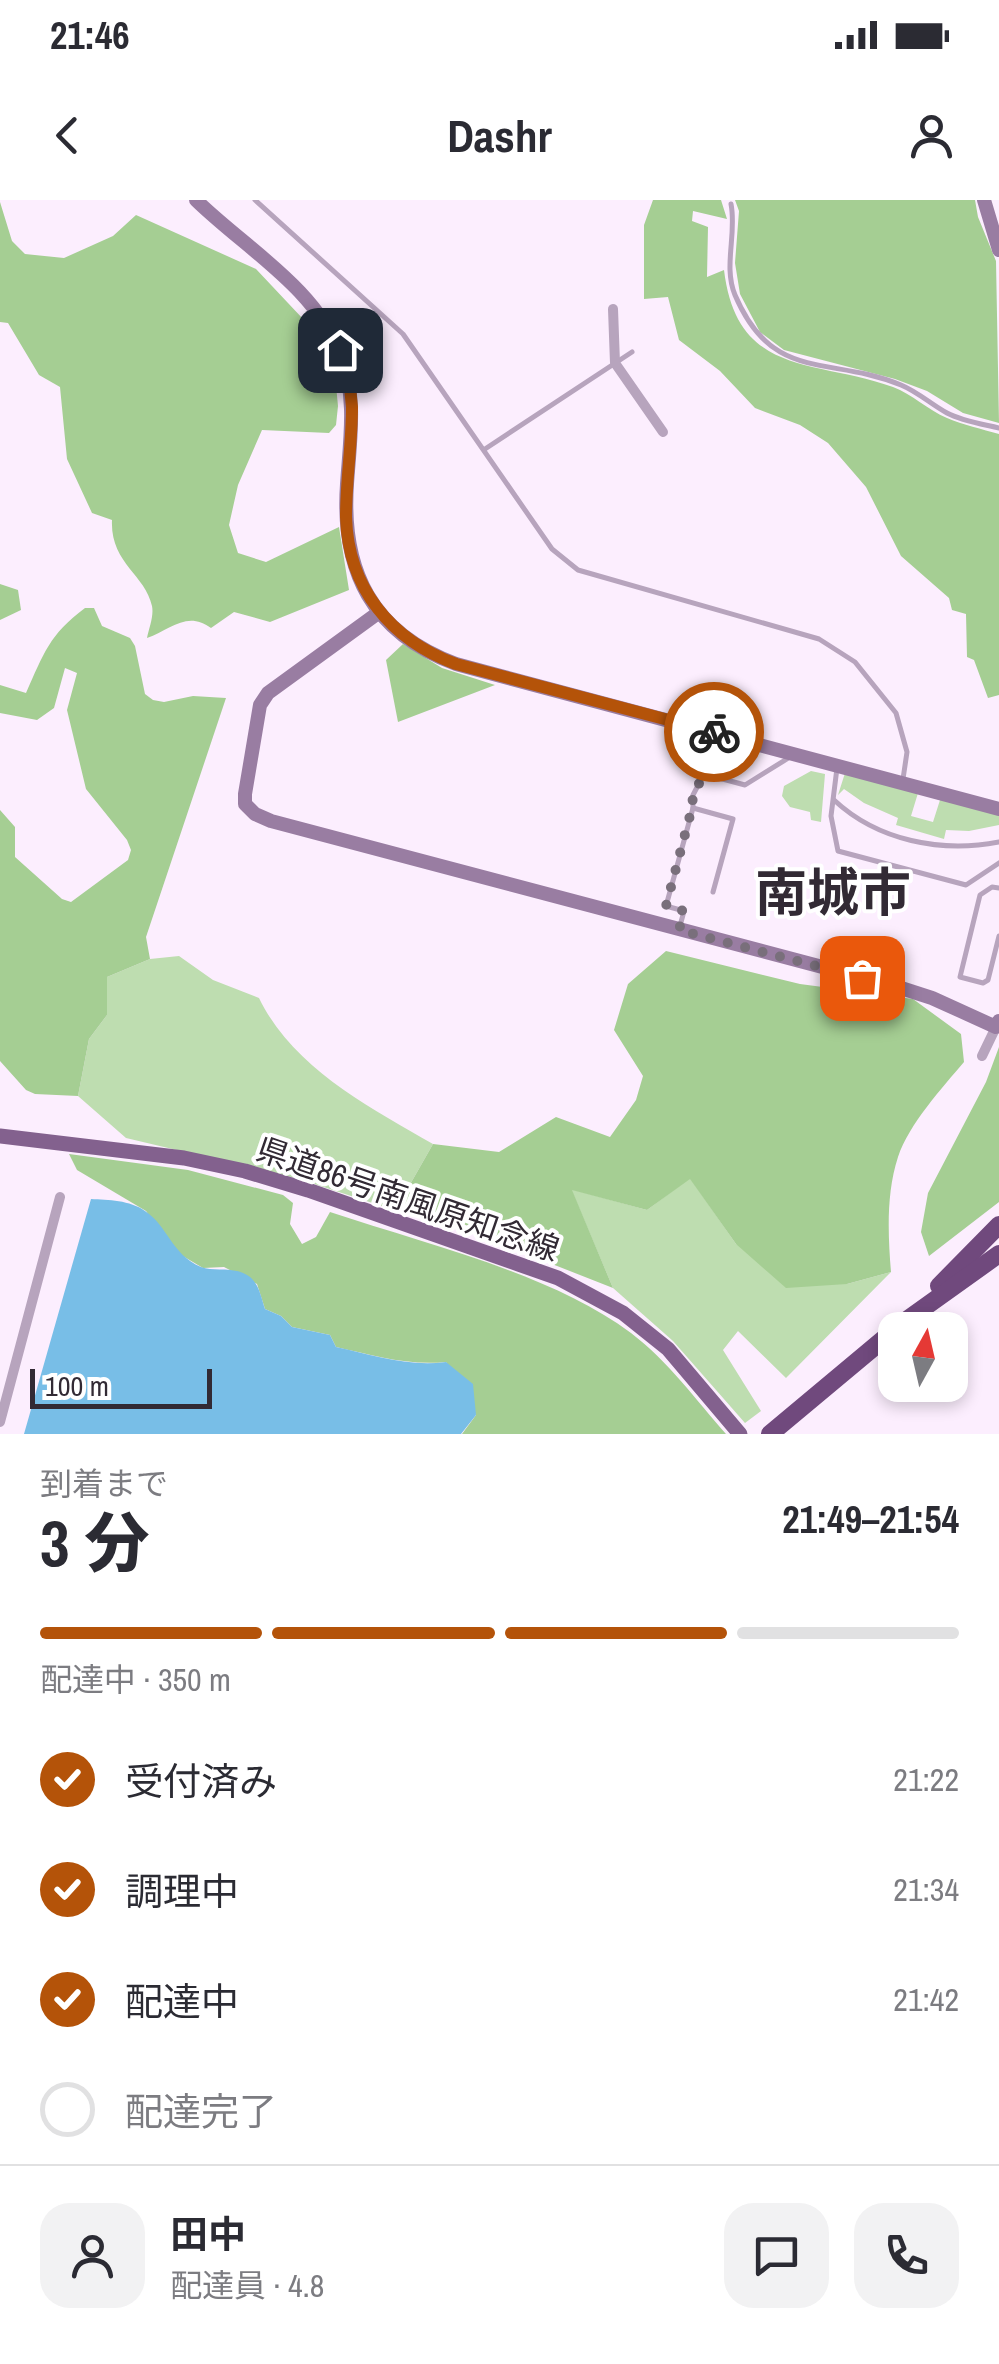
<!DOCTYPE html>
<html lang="ja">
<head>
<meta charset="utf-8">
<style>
  body { margin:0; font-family:"Archivo Narrow","Noto Sans JP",sans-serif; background:#f2f2f3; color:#2b2b33; height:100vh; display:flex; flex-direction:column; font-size:38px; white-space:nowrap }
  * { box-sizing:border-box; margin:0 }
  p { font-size:32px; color:#7c7c81 }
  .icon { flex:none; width:55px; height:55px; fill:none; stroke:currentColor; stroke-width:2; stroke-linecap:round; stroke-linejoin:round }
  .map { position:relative; height:1234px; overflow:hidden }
  .details { display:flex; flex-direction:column; background:#fff; flex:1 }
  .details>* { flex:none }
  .needle { width:65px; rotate:8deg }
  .tools { position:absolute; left:878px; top:1112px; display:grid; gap:20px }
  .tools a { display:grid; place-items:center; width:90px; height:90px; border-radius:20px; background:#fff; box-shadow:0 5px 15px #0003; font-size:50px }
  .scale { position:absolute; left:30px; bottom:25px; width:182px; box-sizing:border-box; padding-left:10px; border:5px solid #322a34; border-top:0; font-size:28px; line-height:35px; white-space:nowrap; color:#322a34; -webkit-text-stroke:8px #fff; paint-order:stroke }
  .pin { position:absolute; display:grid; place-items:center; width:85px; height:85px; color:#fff; margin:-42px; border-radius:20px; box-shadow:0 5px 15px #0006 }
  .courier { position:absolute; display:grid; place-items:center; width:100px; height:100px; margin:-50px; border:8px solid #b45309; border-radius:50%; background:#fff; color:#222; box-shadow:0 2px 12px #0007 }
  .headline em { font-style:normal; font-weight:800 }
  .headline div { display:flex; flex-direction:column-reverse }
  .headline { display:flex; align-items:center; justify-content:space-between; height:170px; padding:0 40px }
  h1 { font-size:65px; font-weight:800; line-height:75px }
  .bar { display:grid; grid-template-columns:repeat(4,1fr); gap:15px 10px; align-content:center; height:120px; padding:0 40px }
  .bar i { height:12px; border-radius:8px; background:#e1e1e2 }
  .bar .current { background:#b45309 }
  .bar p { grid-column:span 4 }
  .line { display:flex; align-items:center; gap:25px; padding:0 40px; border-top:2px solid #e1e1e2 }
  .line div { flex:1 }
  .round { display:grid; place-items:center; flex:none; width:105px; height:105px; border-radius:30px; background:#f2f2f3 }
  ol { padding:0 40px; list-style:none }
  li { display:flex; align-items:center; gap:30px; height:110px }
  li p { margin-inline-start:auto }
  li .icon { padding:10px; border-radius:50%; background:#b45309; color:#fff; stroke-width:4 }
  li:last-child { color:#7c7c81 }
  li i { width:55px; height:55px; border:5px solid #e1e1e2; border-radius:50% }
  .status { display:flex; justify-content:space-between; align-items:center; height:70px; padding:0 50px; background:#fff; direction:ltr }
  .status svg { height:28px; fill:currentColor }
  header { display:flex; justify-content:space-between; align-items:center; height:130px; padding:0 40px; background:#fff; font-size:45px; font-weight:800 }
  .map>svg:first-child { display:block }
</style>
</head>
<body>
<div class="status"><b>21:46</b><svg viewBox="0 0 49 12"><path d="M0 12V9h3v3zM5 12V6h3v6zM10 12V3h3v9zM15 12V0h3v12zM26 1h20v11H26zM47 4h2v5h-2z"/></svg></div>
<header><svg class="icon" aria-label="back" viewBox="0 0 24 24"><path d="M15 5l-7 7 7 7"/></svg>Dashr<svg class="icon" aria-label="person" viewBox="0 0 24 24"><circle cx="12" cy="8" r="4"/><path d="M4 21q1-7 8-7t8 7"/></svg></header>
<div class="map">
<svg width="999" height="1234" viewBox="0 0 999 1234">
  <rect width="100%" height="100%" fill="#fceefe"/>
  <g fill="#beddb0" fill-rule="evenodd">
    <path d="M 811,571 L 825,574 L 821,622 L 811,620 L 810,612 L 790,607 L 782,596 L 784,586 Z"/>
    <path d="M 845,573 L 999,614 L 999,625 L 969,631 L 946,630 L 944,639 L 896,625 L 898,618 L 864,603 L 844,589 L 838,595 ZM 918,593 L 940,600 L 933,622 L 911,616 Z"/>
    <path d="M 179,756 L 213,780 L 259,798 C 293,868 369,907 433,944 L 404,995 L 441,1013 L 449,1028 L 299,979 L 126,938 L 78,896 L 89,839 L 107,815 L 107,777 L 150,759 Z"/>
    <path d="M 690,978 L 736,1044 L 847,1084 L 891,1072 L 786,1178 L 738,1131 L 723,1150 L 761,1211 L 745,1223 L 673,1141 L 613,1088 L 571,989 L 647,1010 Z"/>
  </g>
  <g fill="#a5ce93">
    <path d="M 653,0 L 721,0 L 727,19 L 693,11 L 692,21 L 708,27 L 707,77 L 724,70 C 737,178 816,159 893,187 C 912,194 928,210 947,218 C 963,225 982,229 999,234 L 999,495 L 988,498 L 974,460 L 967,457 L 966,414 L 952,410 L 949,398 L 901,356 L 866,287 L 828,243 L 800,225 L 755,208 L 720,171 L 679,140 L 668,97 L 644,99 L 644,25 Z"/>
    <path d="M 735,0 L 975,0 L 978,17 L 996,61 L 999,223 L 963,213 L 927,191 L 895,179 L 784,150 L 760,132 L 740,94 L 735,63 L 739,11 Z"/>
    <path d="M 0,2 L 12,41 L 25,54 L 64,58 L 113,36 L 136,15 L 256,69 L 320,137 L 335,175 L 338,206 L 336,225 L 329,233 L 262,230 L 238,285 L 229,325 L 238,353 L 266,362 L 339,327 L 349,390 L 270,422 L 234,412 L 211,428 C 187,410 170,430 147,438 C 149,428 154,416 152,406 C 145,374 110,363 112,320 L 92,313 L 67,259 L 60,187 L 39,175 L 8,123 L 0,122 Z"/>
    <path d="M 0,384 L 18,390 L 21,410 L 0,420 Z"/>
    <path d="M 85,408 L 94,408 L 102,426 L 130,438 L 135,446 L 145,494 L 153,500 L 164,502 L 193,496 L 226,498 L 146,737 L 150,759 L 107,777 L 107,815 L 89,839 L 78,896 L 35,894 L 26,890 L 0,861 L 0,610 L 15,627 L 15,657 L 62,699 L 71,702 L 128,660 L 131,650 L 127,640 L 86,589 L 67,510 L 77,473 L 65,468 L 54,508 L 37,520 L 0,513 L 0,485 L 26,493 C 44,453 49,435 85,408 Z"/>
    <path d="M 403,444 L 442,468 L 495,485 L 398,522 L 386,460 Z"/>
    <path d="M 666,751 L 800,784 L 913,799 L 961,834 L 964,862 C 942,888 909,924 898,957 C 886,994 888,1035 891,1072 L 847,1084 L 786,1088 L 736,1044 L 690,979 L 647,1010 L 572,990 L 613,1088 L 519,1051 L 404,995 L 433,944 L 499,952 L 556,917 L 610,937 L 636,900 L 643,876 L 614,830 L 628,784 Z"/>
    <path d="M 999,847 L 999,1002 L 929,1056 L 921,1032 L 928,993 L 986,882 Z"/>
    <path d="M 69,954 L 188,970 L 283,995 L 293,1003 L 290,1024 L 302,1044 L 316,1037 L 330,1012 C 425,1044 551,1073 631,1133 C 668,1161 696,1200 726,1234 L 462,1234 L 476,1215 L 446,1162 C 408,1166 372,1155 336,1147 L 330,1135 L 292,1127 L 281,1116 L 265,1109 L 257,1084 L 224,1067 L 203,1068 L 176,1052 L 146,1011 L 77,970 Z"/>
  </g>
  <path fill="#78bee7" d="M 91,999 C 108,1000 130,1000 145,1011 C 168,1026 171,1054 201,1067 C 214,1072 232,1066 247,1075 C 259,1082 261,1097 265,1109 L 281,1116 L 292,1127 L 330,1135 L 336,1147 C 372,1155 408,1167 446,1162 L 473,1184 L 476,1215 L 461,1234 L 24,1234 Z"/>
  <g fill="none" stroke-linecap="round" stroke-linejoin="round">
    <g stroke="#b7a4bd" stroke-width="5">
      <path d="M 255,0 L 403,134 L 552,349 L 578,370 L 819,439 L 855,462 L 896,513 L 907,552 L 903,579"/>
      <path d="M 731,4 C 737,34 723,66 735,95 C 773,184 829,155 901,185 C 918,192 932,205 947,213 C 962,221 982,224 999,228"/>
      <path d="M 485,249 L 632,152"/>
      <path d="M 713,537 L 704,574 L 745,585 L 790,557"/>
      <path d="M 837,568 L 831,616 L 838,651 L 966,685 L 999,663"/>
      <path d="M 834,600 C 878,641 941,653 999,642"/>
      <path d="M 693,608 L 733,619 L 713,692"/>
      <path d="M 999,688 L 992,687 L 980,695 L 960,777 L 983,783 L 988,780 L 999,736"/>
      <path d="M 680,726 L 684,711 L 666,706 L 693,608 L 693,595 L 704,574"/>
    </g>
    <g stroke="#b7a4bd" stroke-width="10">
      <path d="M 613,109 L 615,163 L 663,232"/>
      <path d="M 982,856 L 996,827"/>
      <path d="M 0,1222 L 60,997"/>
    </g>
    <g stroke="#997da2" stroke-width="14">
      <path d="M 196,0 C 245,48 316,88 341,155 C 357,197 350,240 347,284 C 341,371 372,433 456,464 L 999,609"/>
      <path d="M 984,0 L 999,50"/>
      <path d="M 378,413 L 268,493 L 260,505 L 245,594 L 245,604 L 255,614 L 271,621 L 898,787 L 932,798 L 996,827 L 999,821"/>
    </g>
    <path stroke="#83618e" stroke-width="15" d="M 0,936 L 184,958 L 245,971 L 308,990 L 558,1078 L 623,1113 L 668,1149 L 740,1234"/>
    <g stroke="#70497d" stroke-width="18">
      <path d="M 939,1086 L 999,1025"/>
      <path d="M 770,1234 L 904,1122 L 999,1054"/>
    </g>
  </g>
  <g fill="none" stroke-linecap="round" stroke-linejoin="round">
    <path stroke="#796f7b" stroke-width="10" stroke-dasharray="0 18" d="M 714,532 L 704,574 L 693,595 L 692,608 L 666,706 L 684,711 L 679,730 L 862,778"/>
    <path stroke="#b45309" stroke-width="12" d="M 340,150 L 350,187 L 352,207 C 352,244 346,280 346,317 C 348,388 391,440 456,464 L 714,532"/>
  </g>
  <g text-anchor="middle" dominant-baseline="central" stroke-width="8" stroke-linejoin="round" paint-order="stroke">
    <g font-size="32" fill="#322a34" stroke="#fff">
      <text transform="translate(408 999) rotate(19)">県道86号南風原知念線</text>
    </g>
    <g font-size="52" font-weight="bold" fill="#322a34" stroke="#fff">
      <text x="833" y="692">南城市</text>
    </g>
  </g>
</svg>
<div class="tools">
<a><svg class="needle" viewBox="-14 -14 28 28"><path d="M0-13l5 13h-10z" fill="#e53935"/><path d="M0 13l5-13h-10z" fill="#7c7c81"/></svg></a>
</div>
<div class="scale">100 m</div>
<div class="pin" style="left:862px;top:778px;background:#ea580c"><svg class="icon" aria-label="bag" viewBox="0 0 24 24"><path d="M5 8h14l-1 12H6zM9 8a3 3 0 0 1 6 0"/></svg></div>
<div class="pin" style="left:340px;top:150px;background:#1f2937"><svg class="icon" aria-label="home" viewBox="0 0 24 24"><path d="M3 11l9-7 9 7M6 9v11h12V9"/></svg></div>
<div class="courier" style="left:714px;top:532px"><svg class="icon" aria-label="bike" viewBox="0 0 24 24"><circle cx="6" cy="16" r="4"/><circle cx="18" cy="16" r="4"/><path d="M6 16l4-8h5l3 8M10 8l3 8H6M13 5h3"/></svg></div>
</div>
<section class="details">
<div class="headline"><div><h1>3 分</h1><p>到着まで</p></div><em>21:49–21:54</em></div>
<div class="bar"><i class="current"></i><i class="current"></i><i class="current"></i><i></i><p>配達中 · 350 m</p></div>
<ol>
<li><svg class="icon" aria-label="check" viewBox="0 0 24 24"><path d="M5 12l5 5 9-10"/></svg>受付済み<p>21:22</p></li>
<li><svg class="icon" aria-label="check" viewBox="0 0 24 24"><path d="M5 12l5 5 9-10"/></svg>調理中<p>21:34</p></li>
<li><svg class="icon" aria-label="check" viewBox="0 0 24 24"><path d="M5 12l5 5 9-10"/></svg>配達中<p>21:42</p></li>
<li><i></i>配達完了</li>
</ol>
<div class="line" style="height:180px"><a class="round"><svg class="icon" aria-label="person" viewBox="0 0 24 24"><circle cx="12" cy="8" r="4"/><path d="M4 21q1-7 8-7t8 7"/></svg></a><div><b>田中</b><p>配達員 · 4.8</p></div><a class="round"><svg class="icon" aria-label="chat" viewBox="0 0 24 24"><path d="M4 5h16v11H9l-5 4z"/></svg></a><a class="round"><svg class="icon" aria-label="phone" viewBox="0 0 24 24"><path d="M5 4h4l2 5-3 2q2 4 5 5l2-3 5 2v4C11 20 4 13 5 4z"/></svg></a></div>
</section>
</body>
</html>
